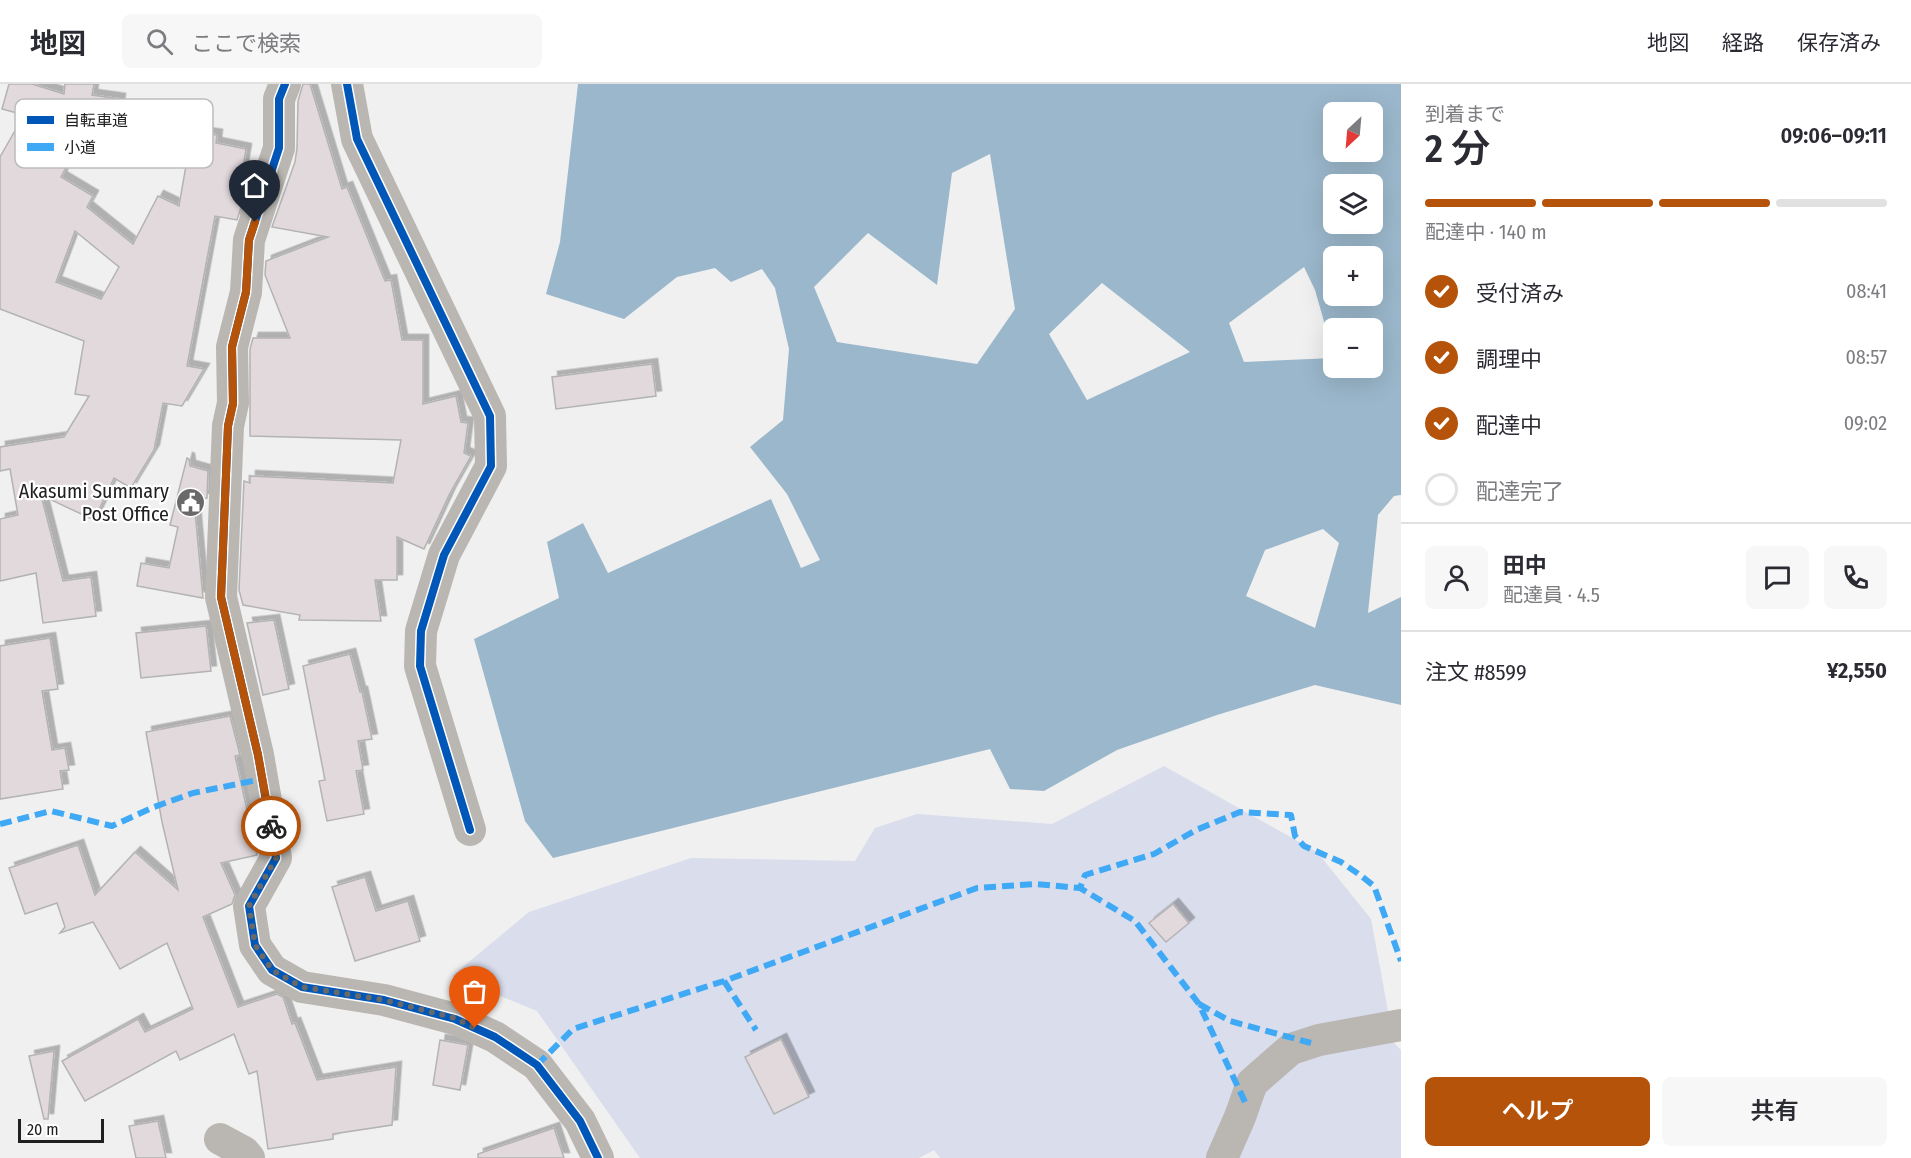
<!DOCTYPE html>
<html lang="ja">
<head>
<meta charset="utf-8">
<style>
  body { margin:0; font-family:"Fira Sans Condensed","Noto Sans JP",sans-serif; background:#f7f7f7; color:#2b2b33; height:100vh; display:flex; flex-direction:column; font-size:22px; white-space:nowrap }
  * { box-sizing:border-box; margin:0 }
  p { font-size:20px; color:#7c7c81 }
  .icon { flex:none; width:33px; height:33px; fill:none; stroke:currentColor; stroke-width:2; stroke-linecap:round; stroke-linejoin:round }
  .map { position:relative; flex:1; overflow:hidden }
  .sheet { display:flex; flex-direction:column; background:#fff; width:510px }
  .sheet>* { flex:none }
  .needle { width:39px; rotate:206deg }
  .buttons { position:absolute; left:1323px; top:18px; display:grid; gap:12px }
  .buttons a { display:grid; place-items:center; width:60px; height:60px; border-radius:9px; background:#fff; box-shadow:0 6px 24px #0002; font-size:30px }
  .scale { position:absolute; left:18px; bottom:15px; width:86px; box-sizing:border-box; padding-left:6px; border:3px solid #202020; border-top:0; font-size:16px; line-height:21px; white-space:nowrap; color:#202020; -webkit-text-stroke:4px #fff; paint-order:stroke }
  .pin { position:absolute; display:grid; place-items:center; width:51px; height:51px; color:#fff; margin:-62px -26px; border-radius:50% 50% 50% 0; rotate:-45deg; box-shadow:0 0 6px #0007 }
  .pin .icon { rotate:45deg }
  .courier { position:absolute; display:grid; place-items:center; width:60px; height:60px; margin:-30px; border:4px solid #b45309; border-radius:50%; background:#fff; color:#222; box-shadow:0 2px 8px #0007 }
  .headline em { font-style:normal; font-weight:600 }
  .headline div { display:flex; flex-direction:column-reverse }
  .headline { display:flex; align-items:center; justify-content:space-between; height:102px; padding:0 24px }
  h1 { font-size:39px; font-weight:600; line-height:45px }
  .bar { display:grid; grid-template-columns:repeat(4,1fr); gap:9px 6px; align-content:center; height:72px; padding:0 24px }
  .bar i { height:8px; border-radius:4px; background:#e1e1e2 }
  .bar .selected { background:#b45309 }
  .bar p { grid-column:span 4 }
  .line { display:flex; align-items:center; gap:15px; padding:0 24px; border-top:2px solid #e1e1e2 }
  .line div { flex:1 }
  .round { display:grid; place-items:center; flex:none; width:63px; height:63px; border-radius:9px; background:#f7f7f7 }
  ol { padding:0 24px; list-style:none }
  li { display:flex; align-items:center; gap:18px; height:66px }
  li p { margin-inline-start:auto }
  li .icon { padding:6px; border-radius:50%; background:#b45309; color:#fff; stroke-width:4 }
  li:last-child { color:#7c7c81 }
  li i { width:33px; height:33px; border:3px solid #e1e1e2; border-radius:50% }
  .primary-button { display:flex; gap:12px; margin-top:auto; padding:12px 24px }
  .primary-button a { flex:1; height:69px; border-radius:9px; background:#b45309; color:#fff; font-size:24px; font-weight:600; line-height:69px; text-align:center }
  .primary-button a+a { background:#f7f7f7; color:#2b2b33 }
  header { display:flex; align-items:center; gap:36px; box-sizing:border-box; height:84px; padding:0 30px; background:#fff; border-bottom:2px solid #e1e1e2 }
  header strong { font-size:28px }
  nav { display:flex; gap:33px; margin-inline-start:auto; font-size:21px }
  .search { width:420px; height:54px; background:#f7f7f7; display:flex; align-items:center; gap:15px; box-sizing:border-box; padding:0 21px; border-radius:9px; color:#7c7c81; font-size:22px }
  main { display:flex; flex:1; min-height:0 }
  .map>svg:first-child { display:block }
</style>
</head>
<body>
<header>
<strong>地図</strong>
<div class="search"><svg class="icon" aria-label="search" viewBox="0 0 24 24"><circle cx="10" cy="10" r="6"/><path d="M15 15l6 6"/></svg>ここで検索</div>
<nav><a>地図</a><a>経路</a><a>保存済み</a></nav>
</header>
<main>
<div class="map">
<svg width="1401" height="1074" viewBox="0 0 1401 1074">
  <defs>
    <filter id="shadow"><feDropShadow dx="5.5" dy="-5.5" stdDeviation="0" flood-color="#0004"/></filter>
  </defs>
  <rect width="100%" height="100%" fill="#f0f0f0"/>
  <path fill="#d9ddec" d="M 1164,682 L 1317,768 L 1371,835 L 1394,959 L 1401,966 L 1401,1074 L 940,1074 L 934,1066 L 919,1074 L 640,1074 L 537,927 L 452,892 L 529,828 L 691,774 L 855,777 L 875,744 L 917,730 L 1052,740 Z"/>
  <path fill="#9bb7cb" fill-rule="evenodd" d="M 578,0 L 1401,0 L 1401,411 L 1394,412 L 1378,431 L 1368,529 L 1401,513 L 1401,621 L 1315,601 L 1217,631 L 1117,666 L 1044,707 L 1010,705 L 990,665 L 553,774 L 525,737 L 474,555 L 559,514 L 547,458 L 583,439 L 608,489 L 771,415 L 801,484 L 820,476 L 787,410 L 750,363 L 783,336 L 789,265 L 775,204 L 762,185 L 731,198 L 715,184 L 677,193 L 624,235 L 546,210 L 560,158 ZM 1334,28 L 1372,28 L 1372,68 L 1334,68 ZM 990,70 L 1015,225 L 977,280 L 837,258 L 814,203 L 868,149 L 937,201 L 952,89 ZM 1334,100 L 1372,100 L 1372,140 L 1334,140 ZM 1334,172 L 1372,172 L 1372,212 L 1334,212 ZM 1304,183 L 1315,206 L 1333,269 L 1334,244 L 1372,244 L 1372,284 L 1334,284 L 1333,274 L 1244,278 L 1229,239 ZM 1102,199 L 1190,268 L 1087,316 L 1049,250 ZM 1323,445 L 1339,459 L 1315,544 L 1246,512 L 1265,466 Z"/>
  <g fill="#e2d9dc" stroke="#b4b3b3" stroke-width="1.5" fill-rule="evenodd" filter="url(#shadow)">
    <path d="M 9,0 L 32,0 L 64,10 L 65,0 L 94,0 L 92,11 L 120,15 L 113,66 L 78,61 L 61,93 L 93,112 L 87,123 L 133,160 L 158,112 L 179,122 L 192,47 L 217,51 L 216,59 L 246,65 L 241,95 L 251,92 L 237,136 L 215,132 L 187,282 L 204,285 L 182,322 L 163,319 L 154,366 L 131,404 L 114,394 L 94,436 L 41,411 L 63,497 L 91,493 L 96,532 L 43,539 L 36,489 L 0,497 L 0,435 L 18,431 L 10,385 L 0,387 L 0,363 L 64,353 L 89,312 L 75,310 L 84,257 L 0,225 L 0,73 L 24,31 L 2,25 ZM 75,147 L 119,183 L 101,215 L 56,198 Z"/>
    <path d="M 303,0 L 310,0 L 342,105 L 347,103 L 385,197 L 391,196 L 402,256 L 423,256 L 423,320 L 456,312 L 461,338 L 468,339 L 464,369 L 471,372 L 450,409 L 424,465 L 397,453 L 397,496 L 375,496 L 381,537 L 299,536 L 300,531 L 243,521 L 239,506 L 244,397 L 250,399 L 250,392 L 393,399 L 401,356 L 250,352 L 250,265 L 253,254 L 290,254 L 265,191 L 266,177 L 328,153 L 272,143 L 295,78 L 297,64 L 298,17 Z"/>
    <path d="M 652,280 L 656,312 L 556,325 L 552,293 Z"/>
    <path d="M 187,374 L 189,375 L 190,382 L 208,387 L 207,414 L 194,416 L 203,514 L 137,502 L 141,479 L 169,484 L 178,443 L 170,441 Z"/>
    <path d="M 274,536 L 289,605 L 263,611 L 247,539 Z"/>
    <path d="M 206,542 L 211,587 L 141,594 L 136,549 Z"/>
    <path d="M 50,554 L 58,605 L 42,607 L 52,666 L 65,664 L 69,686 L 60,687 L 63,705 L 0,715 L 0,562 Z"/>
    <path d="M 350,570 L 360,608 L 362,608 L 372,655 L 358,657 L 363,686 L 356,687 L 364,730 L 327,737 L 319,697 L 325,696 L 303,582 Z"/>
    <path d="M 230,632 L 240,671 L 235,672 L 257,771 L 221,779 L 235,811 L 232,820 L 203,833 L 238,923 L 277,910 L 283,913 L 292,940 L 295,939 L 317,996 L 396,983 L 392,1041 L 333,1050 L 333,1055 L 268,1065 L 257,987 L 249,990 L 234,950 L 180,976 L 176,967 L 85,1017 L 62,977 L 138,935 L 145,948 L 193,925 L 167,859 L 120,885 L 93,838 L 60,849 L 65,843 L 57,819 L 25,830 L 9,784 L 78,761 L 95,811 L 135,768 L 178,806 L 162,738 L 146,648 Z"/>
    <path d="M 365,793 L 376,827 L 408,817 L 420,857 L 355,877 L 332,803 Z"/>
    <path d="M 1173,820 L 1189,839 L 1166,858 L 1149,839 Z"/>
    <path d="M 781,955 L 809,1013 L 774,1030 L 745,973 Z"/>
    <path d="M 440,956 L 468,961 L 460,1006 L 433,1001 Z"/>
    <path d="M 54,967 L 48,1035 L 44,1035 L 29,972 Z"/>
    <path d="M 158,1037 L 166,1074 L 136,1074 L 129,1042 Z"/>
    <path d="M 554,1044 L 564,1074 L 478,1074 L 478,1070 Z"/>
  </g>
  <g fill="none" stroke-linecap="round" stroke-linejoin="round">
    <g stroke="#bab6b2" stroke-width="32">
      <path d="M 285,0 L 279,15 L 279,64 L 249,156 L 246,208 L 232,263 L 233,319 L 228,342 L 221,513 L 258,671 L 276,774 L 249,822 L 255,861 L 272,886 L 302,903 L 384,916 L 455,935 L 495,953 L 537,981 L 580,1037 L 598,1074"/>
      <path d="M 347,0 L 357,55 L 490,332 L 491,382 L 444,471 L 421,547 L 420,582 L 470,746"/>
      <path d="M 220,1055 L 244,1068 L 249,1074"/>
      <path d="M 1222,1074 L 1240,1033 L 1252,999 L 1291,965 L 1319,956 L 1401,941"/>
    </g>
    <g stroke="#3fa9f5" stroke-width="6" stroke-dasharray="12 6" stroke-linecap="butt">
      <path d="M 0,740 L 51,727 L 112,742 L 154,723 L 193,709 L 262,695"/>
      <path d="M 724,897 L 756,946"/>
      <path d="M 1199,920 L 1230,937 L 1311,959"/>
      <path d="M 537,981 L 573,945 L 724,897 L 977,804 L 1036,800 L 1080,804"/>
      <path d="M 1245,1018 L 1199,920 L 1135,837 L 1080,804 L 1085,791 L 1154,770 L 1196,746 L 1240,728 L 1291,731 L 1295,752 L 1304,762 L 1341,778 L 1360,791 L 1374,802 L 1401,877"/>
    </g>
    <defs>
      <g id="cycleway">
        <path d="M 285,0 L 279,15 L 279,64 L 249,156 L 246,208 L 232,263 L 233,319 L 228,342 L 221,513 L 258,671 L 276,774 L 249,822 L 255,861 L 272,886 L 302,903 L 384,916 L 455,935 L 495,953 L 537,981 L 580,1037 L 598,1074"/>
        <path d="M 347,0 L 357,55 L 490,332 L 491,382 L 444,471 L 421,547 L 420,582 L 470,746"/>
      </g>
    </defs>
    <use href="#cycleway" stroke="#fff" stroke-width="11"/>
    <use href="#cycleway" stroke="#0057b8" stroke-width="8"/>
  </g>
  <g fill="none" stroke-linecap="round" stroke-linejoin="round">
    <path stroke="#696969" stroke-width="6" stroke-dasharray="0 10.8" d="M 271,742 L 276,774 L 249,822 L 255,861 L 272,886 L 302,903 L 384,916 L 455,934 L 475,944"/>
    <path stroke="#b45309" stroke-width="8" d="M 255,138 L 249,156 L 246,208 L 232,263 L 233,320 L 228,342 L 221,513 L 258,671 L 271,742"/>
  </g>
  <defs>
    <symbol id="civic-disc" viewBox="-11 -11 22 22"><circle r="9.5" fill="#696969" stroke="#fff"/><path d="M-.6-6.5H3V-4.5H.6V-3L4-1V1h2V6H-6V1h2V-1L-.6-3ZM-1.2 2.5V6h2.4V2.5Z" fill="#fff"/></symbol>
  </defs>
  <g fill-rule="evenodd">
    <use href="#civic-disc" x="174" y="402" width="33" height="33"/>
  </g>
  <g text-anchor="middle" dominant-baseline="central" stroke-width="4.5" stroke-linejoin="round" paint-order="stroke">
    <g font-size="20" fill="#202020" stroke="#fff" text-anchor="end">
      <text x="169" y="407">Akasumi Summary<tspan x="169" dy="23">Post Office</tspan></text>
    </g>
  </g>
  <rect x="15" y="15" width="198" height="69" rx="9" fill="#fff" stroke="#bcbcbc" stroke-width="1.5"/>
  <rect x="27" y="32" width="27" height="8" fill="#0057b8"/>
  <rect x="27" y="59" width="27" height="8" fill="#3fa9f5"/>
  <g font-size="16" fill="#202020">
    <text x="64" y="42">自転車道</text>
    <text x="64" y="69">小道</text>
  </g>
</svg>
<div class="buttons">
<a><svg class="needle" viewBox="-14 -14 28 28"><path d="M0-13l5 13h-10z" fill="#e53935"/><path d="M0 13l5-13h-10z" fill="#7c7c81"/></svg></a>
<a><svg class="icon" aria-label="layers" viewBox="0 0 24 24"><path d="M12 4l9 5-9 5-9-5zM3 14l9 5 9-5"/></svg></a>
<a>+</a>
<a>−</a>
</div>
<div class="scale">20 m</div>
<div class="pin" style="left:475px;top:944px;background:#ea580c"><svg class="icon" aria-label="bag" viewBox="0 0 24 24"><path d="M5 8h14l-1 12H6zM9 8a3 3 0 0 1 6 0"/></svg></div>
<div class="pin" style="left:255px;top:138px;background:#1f2937"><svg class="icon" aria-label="home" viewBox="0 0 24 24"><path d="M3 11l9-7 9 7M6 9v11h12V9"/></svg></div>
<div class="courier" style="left:271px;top:742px"><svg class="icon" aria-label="bike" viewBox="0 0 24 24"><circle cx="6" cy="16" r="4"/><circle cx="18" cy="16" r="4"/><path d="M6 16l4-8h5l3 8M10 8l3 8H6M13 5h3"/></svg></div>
</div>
<section class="sheet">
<div class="headline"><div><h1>2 分</h1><p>到着まで</p></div><em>09:06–09:11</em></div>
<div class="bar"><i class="selected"></i><i class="selected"></i><i class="selected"></i><i></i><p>配達中 · 140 m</p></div>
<ol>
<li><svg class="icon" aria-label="check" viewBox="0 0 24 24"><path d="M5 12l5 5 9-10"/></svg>受付済み<p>08:41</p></li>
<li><svg class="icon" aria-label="check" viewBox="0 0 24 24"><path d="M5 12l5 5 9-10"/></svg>調理中<p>08:57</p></li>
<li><svg class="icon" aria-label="check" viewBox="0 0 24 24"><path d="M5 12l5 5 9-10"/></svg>配達中<p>09:02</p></li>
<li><i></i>配達完了</li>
</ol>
<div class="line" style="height:108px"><a class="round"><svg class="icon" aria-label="person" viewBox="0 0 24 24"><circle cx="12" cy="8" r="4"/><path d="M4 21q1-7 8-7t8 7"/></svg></a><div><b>田中</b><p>配達員 · 4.5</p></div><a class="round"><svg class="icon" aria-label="chat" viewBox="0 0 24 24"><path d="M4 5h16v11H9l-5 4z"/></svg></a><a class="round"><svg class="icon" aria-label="phone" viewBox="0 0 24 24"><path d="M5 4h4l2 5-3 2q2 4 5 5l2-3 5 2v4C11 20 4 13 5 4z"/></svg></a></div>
<div class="line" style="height:78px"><div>注文 #8599</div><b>¥2,550</b></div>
<div class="primary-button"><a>ヘルプ</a><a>共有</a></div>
</section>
</main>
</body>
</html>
